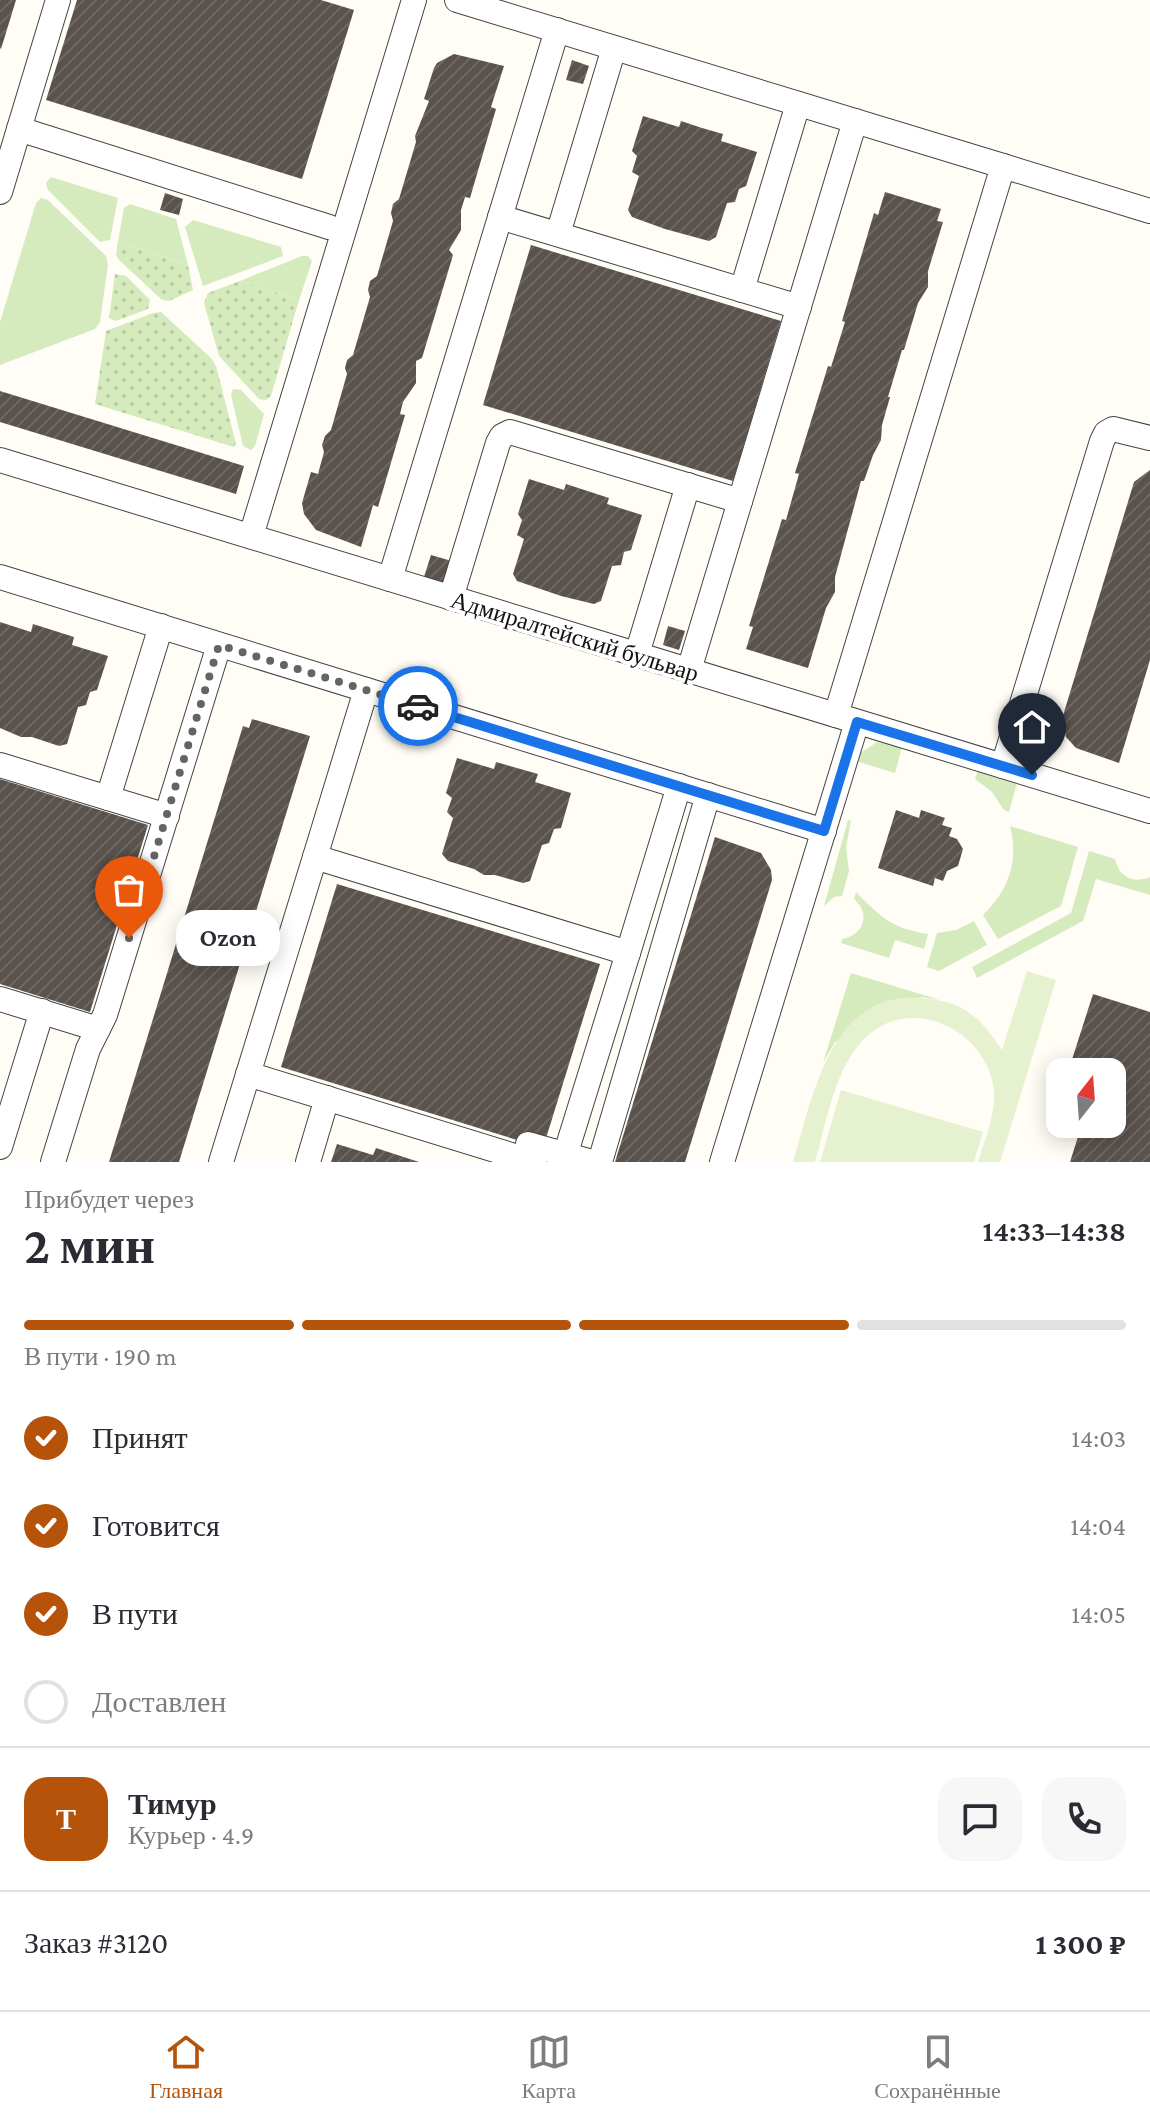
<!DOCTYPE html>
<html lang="ru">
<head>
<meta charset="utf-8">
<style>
  body { margin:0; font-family:"Crimson Pro",serif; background:#f7f7f7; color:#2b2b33; height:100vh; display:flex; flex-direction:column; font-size:30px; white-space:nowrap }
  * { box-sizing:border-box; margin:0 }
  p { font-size:26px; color:#7c7c81 }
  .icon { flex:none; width:44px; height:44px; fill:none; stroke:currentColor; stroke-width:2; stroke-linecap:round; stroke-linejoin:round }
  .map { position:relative; height:1162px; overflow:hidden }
  .side { display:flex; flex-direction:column; background:#fff; flex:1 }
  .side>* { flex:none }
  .needle { width:52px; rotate:17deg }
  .controls { position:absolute; left:1046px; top:1058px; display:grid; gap:16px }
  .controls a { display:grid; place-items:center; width:80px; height:80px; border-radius:16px; background:#fff; box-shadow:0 4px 20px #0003; font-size:40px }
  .pin { position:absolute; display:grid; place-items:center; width:68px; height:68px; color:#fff; margin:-82px -34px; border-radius:50% 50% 50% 0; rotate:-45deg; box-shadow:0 0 8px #0007 }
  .pin .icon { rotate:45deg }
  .courier { position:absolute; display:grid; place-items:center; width:80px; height:80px; margin:-40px; border:6px solid #1a73e8; border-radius:50%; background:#fff; color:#222; box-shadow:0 2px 10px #0007 }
  .bubble { position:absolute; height:56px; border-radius:24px; background:#fff; box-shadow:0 4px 20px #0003; font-size:26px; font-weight:600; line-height:56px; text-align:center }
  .summary em { font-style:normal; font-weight:600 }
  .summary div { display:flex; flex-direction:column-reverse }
  .summary { display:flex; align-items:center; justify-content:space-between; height:136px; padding:0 24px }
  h1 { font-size:52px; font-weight:600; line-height:60px }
  .bar { display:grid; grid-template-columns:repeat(4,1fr); gap:12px 8px; align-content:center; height:96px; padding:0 24px }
  .bar i { height:10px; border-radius:6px; background:#e1e1e2 }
  .bar .current { background:#b45309 }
  .bar p { grid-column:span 4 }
  .line { display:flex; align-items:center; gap:20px; padding:0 24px; border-top:2px solid #e1e1e2 }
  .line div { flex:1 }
  .round { display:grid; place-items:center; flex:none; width:84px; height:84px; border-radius:24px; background:#f7f7f7 }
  ol { padding:0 24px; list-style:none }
  li { display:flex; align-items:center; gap:24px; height:88px }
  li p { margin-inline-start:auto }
  li .icon { padding:8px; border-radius:50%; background:#b45309; color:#fff; stroke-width:4 }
  li:last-child { color:#7c7c81 }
  li i { width:44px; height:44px; border:4px solid #e1e1e2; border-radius:50% }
  .menu { display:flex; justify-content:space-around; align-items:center; height:112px; border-top:2px solid #e1e1e2; background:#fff; font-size:22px; color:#7c7c81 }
  .menu a { display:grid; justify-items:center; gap:4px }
  .menu .current { color:#b45309 }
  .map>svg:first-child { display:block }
</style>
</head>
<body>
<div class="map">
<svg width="1150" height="1162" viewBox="0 0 1150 1162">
  <defs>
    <pattern id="park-dots" width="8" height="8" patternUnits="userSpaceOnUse" patternTransform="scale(2)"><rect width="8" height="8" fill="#d5ebbd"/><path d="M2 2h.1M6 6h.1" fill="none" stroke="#b6c8a1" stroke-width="1.8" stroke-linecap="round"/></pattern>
    <pattern id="building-hatch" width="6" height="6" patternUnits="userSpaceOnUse" patternTransform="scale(2)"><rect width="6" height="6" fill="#5a524d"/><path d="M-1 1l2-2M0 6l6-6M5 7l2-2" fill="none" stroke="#6d6662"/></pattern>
  </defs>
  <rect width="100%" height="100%" fill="#fffdf5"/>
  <g fill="#d5ebbd">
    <path d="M 51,177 L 118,198 L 110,240 L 100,242 L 48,190 L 46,183 Z"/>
    <path d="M 41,198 L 48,200 L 106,256 L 108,265 L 100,322 L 95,329 L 0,365 L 0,322 L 36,203 Z"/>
    <path d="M 130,204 L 176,219 L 188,265 L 118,242 L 124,208 Z"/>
    <path d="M 193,220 L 281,247 L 283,256 L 203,286 L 185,227 Z"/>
    <path d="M 302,256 L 308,256 L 312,261 L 299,300 L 240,281 Z"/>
    <path d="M 233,389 L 241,390 L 264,414 L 255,446 L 251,450 L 243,446 L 231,395 Z"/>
    <path d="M 877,742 L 902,747 L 895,773 L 856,761 L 860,753 Z"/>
    <path d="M 978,770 L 1017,783 L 1009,812 L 1004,810 L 992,792 L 975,779 Z"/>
    <path d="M 848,820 L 851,821 L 846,847 L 849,871 L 842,896 L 834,897 L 824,906 Z"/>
    <path d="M 1010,826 L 1078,847 L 1061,906 L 998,939 L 983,915 C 1009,890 1019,861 1010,826 Z"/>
    <path d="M 1089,851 L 1115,859 C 1119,877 1133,884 1150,877 L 1150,895 L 1096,879 L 1083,921 L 977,978 L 972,967 L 1071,913 Z"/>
    <path d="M 856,892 C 882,918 889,927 928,934 L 924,949 L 895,940 L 889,958 L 841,943 L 842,939 C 864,935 871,914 854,899 Z"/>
    <path d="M 974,921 L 987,945 L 939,971 L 927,967 L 937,933 L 956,930 Z"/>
    <path d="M 851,973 L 940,1000 L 922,997 L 835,1042 L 823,1063 Z"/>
  </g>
  <g fill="url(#park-dots)">
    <path d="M 118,242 L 188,265 L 193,290 L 169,301 L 162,300 L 118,259 L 116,254 Z"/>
    <path d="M 115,274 L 126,276 L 150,300 L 148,309 L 116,321 L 109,318 Z"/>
    <path d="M 240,281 L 299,300 L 271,396 L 266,400 L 259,399 L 219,356 L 204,303 L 208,293 Z"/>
    <path d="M 161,312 L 212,359 L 216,366 L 236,444 L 234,447 L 95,404 L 106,331 L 153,313 Z"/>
  </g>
  <g fill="#e6f2cf">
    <path d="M 1027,971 L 1056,980 L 1000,1162 L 978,1162 C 985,1138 998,1110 993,1084 C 982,1028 910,994 865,1038 C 834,1069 827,1121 815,1162 L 793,1162 C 814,1092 832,983 931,999 C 967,1004 983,1021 1002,1050 Z"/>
    <path d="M 841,1090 L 983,1132 L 974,1162 L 820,1162 Z"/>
  </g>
  <g fill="url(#building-hatch)">
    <path d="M 0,0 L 16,0 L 1,49 L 0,48 Z"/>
    <path d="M 77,0 L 321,0 L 354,10 L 302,179 L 46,100 Z"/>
    <path d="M 454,54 L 504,66 L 491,107 L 496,109 L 470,198 L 465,197 L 461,210 L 461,230 L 449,250 L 453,255 L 422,358 L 416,361 L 416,383 L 403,402 L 400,414 L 405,415 L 378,507 L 373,505 L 361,547 L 316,530 L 304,514 L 302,503 L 311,472 L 318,474 L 324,452 L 322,445 L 325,436 L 331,430 L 347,374 L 345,368 L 347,360 L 353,355 L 370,297 L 368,290 L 370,281 L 377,276 L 393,221 L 391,213 L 393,204 L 399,199 L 416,142 L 415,136 L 429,101 L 424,99 L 434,68 L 437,63 Z"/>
    <path d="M 572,60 L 589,66 L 583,84 L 566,80 Z"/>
    <path d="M 643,116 L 679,127 L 681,121 L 702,128 L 723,134 L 721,141 L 757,152 L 746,186 L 739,189 L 735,202 L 727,203 L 716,237 L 709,241 L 665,229 L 632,217 L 628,210 L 639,176 L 632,172 L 637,156 L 632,151 Z"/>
    <path d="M 885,192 L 941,209 L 937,221 L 943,222 L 928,271 L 928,287 L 918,303 L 904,350 L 902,350 L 888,397 L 890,397 L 882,425 L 881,440 L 873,455 L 864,481 L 861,481 L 835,577 L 835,592 L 826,608 L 808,668 L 746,649 L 753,627 L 749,626 L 782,519 L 786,520 L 799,474 L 795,473 L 828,366 L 831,367 L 845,322 L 842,321 L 874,213 L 878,215 Z"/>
    <path d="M 165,193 L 183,199 L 179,215 L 160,210 Z"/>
    <path d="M 531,245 L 781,321 L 733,481 L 483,405 Z"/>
    <path d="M 0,391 L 244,466 L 236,494 L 0,422 Z"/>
    <path d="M 1150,470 L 1150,660 L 1119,763 L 1076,748 L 1066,737 L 1062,719 L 1134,482 Z"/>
    <path d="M 529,479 L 564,490 L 566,484 L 609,498 L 607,504 L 642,515 L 631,550 L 624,552 L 621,565 L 612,566 L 601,601 L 594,604 L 561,596 L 517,581 L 513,574 L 524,539 L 517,535 L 522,520 L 518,514 Z"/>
    <path d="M 431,555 L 455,562 L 448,585 L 424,577 Z"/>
    <path d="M 0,622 L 31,632 L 33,624 L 74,637 L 72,645 L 108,656 L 97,690 L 90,692 L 86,705 L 78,707 L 67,744 L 59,746 L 32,737 L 21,737 L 0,728 Z"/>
    <path d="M 668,626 L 685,631 L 679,650 L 663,645 Z"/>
    <path d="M 252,719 L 310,736 L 179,1162 L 109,1162 L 243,726 L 249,728 Z"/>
    <path d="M 457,758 L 494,769 L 496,762 L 538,774 L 535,782 L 571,793 L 561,828 L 554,829 L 549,843 L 542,845 L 530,881 L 523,883 L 495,875 L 484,875 L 474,869 L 448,861 L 442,854 L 453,818 L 447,812 L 452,798 L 446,793 Z"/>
    <path d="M 0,779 L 148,825 L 90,1012 L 0,984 Z"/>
    <path d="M 896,810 L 919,818 L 921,810 L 945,818 L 942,825 L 952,828 L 949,836 L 957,839 L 963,849 L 958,866 L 947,871 L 943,881 L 935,878 L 933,886 L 878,868 Z"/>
    <path d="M 715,837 L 761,853 L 771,870 L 772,880 L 685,1162 L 615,1162 Z"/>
    <path d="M 337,884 L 600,964 L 543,1148 L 281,1067 Z"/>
    <path d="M 1093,994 L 1150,1012 L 1150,1162 L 1070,1162 L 1082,1124 L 1112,1124 L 1112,1072 L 1068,1072 Z"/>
    <path d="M 337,1144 L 373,1155 L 376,1148 L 419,1162 L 331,1162 Z"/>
  </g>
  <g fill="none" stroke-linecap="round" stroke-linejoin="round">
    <defs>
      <g id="minor">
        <path d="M 457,0 L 1003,166 L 836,715"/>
        <path d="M 19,129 L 329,227"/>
        <path d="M 1003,166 L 1150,211"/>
        <path d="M 0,192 L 58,0"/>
        <path d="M 500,217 L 799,307"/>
        <path d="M 558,234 L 614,48"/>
        <path d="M 742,290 L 798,104"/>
        <path d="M 0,460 L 1150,811"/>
        <path d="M 251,536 L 414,0"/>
        <path d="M 0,577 L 824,831"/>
        <path d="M 390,579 L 557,30"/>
        <path d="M 451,598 L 498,443 L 502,436 L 510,432 L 740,501"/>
        <path d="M 637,654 L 688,485"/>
        <path d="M 689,670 L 855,121"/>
        <path d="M 0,765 L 167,816"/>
        <path d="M 1003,766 L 1102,441 L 1106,433 L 1113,429 L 1150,438"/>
        <path d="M 108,798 L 161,626"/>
        <path d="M 315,857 L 366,690"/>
        <path d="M 628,953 L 679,786"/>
        <path d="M 0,999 L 98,1029"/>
        <path d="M 248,1074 L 534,1162"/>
        <path d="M 528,1144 L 592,1162"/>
        <path d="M 0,1147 L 42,1011"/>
        <path d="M 53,1162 L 88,1049 L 105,1015 L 219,645"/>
        <path d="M 221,1162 L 315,857 L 628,953 L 563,1162"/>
        <path d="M 308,1162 L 327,1098"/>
        <path d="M 600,1162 L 708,795"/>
        <path d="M 722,1162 L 857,722"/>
      </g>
    </defs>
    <use href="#minor" stroke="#444" stroke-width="26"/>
    <use href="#minor" stroke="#fff" stroke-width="24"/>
  </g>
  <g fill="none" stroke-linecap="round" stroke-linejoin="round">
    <path stroke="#646461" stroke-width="8" stroke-dasharray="0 14.4" d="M 129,938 L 219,645 L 418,706"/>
    <path stroke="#1a73e8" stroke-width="10" d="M 418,706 L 824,831 L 857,722 L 1032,775"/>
  </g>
  <g text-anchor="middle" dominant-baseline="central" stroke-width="8" stroke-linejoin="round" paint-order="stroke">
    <g font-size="24" fill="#111" stroke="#fff">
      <text transform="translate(575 636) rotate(17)">Адмиралтейский бульвар</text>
    </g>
  </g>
</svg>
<div class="controls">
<a><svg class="needle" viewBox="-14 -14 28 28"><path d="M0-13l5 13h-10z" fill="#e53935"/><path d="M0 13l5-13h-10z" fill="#7c7c81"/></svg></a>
</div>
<div class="pin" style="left:129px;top:938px;background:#ea580c"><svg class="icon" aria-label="bag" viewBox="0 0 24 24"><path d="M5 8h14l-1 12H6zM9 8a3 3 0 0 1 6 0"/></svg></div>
<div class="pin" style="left:1032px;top:775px;background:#1f2937"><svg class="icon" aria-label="home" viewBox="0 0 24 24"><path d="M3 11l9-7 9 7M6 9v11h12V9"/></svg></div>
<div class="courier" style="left:418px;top:706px"><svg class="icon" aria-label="car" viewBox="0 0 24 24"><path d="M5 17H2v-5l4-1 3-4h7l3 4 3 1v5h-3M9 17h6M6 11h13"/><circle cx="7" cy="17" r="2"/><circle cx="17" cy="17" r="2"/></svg></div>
<div class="bubble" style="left:176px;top:910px;width:104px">Ozon</div>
</div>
<section class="side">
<div class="summary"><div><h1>2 мин</h1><p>Прибудет через</p></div><em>14:33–14:38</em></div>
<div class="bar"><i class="current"></i><i class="current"></i><i class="current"></i><i></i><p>В пути · 190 m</p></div>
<ol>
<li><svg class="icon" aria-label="check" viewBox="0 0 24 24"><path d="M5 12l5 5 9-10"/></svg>Принят<p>14:03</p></li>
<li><svg class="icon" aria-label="check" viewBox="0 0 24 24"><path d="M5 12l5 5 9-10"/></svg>Готовится<p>14:04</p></li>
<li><svg class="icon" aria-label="check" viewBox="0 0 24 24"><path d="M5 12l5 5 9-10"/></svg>В пути<p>14:05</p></li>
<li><i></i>Доставлен</li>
</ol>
<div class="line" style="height:144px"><b class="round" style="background:#b45309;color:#fff">Т</b><div><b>Тимур</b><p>Курьер · 4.9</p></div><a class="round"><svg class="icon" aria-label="chat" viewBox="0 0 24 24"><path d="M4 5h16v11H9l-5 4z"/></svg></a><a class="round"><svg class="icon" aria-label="phone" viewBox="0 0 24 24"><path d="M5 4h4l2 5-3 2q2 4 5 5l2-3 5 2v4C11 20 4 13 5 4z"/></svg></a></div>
<div class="line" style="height:104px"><div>Заказ #3120</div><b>1 300 ₽</b></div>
</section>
<nav class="menu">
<a class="current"><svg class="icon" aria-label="home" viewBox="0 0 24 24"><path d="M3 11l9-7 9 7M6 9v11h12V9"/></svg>Главная</a>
<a><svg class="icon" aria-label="map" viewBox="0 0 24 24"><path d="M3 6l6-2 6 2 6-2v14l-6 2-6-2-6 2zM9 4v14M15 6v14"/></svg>Карта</a>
<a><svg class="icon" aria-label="saved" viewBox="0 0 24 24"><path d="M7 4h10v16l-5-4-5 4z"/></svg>Сохранённые</a>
</nav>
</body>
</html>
